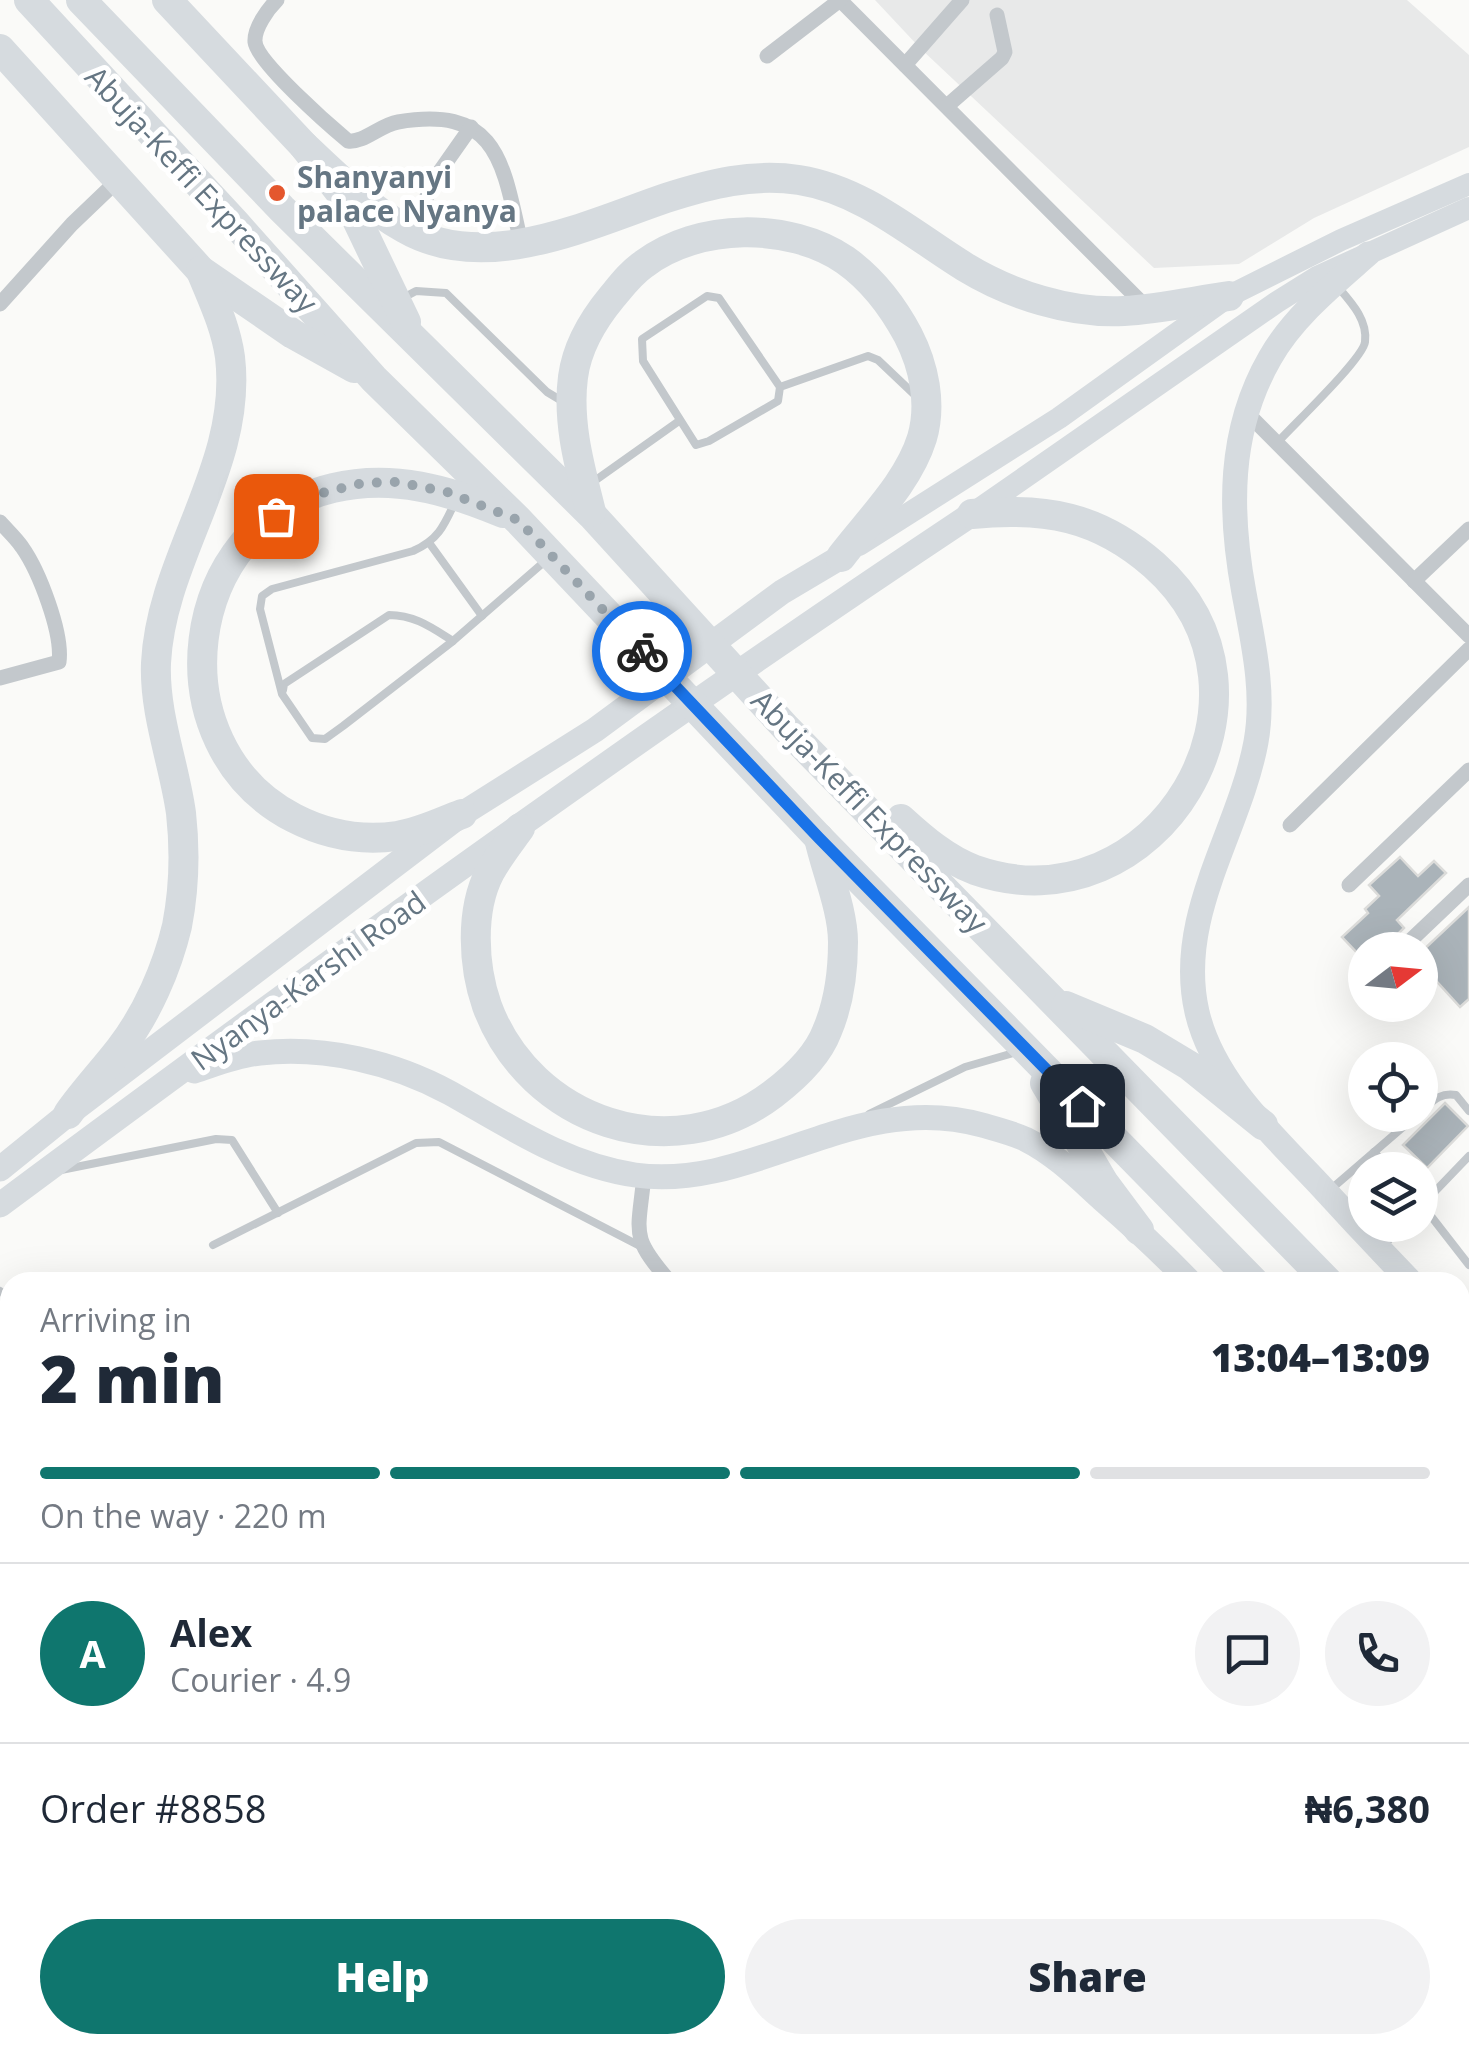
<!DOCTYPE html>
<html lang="en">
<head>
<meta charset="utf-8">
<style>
  body { margin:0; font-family:"Open Sans",sans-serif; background:#f2f2f3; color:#1f2937; height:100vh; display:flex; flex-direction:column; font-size:38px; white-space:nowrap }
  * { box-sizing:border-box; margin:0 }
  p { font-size:32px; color:#747a83 }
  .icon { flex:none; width:55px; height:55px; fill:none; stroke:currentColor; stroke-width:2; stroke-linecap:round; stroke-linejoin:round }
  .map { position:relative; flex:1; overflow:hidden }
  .details { position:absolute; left:0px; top:1272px; width:1470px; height:782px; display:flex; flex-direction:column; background:#fff; border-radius:30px 30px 0 0; box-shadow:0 10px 40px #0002 }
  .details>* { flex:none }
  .needle { width:65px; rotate:74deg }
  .buttons { position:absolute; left:1348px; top:932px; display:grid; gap:20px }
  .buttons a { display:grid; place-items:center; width:90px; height:90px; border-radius:50%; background:#fff; box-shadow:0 10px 40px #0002; font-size:50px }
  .pin { position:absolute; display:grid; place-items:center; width:85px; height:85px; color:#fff; margin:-42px; border-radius:20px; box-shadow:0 5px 15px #0006 }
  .courier { position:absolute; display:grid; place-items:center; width:100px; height:100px; margin:-50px; border:8px solid #1a73e8; border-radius:50%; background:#fff; color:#222; box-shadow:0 2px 12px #0007 }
  .summary em { font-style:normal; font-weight:800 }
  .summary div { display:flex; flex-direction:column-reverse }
  .summary { display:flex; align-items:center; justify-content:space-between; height:170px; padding:0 40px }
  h1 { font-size:65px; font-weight:800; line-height:75px }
  .bar { display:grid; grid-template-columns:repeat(4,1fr); gap:15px 10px; align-content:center; height:120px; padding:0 40px }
  .bar i { height:12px; border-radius:8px; background:#e0e1e3 }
  .bar .current { background:#0f766e }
  .bar p { grid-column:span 4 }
  .line { display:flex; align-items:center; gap:25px; padding:0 40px; border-top:2px solid #e0e1e3 }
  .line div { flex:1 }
  .round { display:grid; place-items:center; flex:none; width:105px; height:105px; border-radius:52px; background:#f2f2f3 }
  .action { display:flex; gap:20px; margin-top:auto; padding:20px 40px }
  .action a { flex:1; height:115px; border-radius:60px; background:#0f766e; color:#fff; font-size:40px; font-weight:800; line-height:115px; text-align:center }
  .action a+a { background:#f2f2f3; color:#1f2937 }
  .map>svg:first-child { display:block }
</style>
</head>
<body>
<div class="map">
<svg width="1469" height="2053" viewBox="0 0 1469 2053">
  <rect width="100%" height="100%" fill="#fafaf8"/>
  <path fill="#e8e9e9" d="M 875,0 L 1407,0 L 1469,55 L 1469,147 L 1314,218 L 1239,264 L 1154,268 L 920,48 Z"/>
  <g fill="#aab3b9" stroke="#dcdcda" stroke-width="2.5">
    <path d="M 1400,857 L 1418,876 L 1434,861 L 1446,873 L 1397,920 L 1404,928 L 1393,939 L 1389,934 L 1372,950 L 1365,950 L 1363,959 L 1342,937 L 1368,913 L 1365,909 L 1379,896 L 1369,885 Z"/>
    <path d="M 1469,907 L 1469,999 L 1460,1007 L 1420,963 L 1420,953 Z"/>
    <path d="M 1445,1103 L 1468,1126 L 1427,1168 L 1403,1145 Z"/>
  </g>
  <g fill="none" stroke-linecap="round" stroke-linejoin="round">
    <g stroke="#c3c8cc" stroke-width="8">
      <path d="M 401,299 L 416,291 L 446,293 L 547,392 L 562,401"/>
      <path d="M 780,387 L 719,298 L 707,296 L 642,339 L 643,361 L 696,445 L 709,441 L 778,401 L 780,387 L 868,356 L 878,360 L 917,397"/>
      <path d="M 1277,443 C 1292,426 1363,359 1365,342 C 1368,320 1351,302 1338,287"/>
      <path d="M 593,482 L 679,421"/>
      <path d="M 455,502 C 444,526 438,540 413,551 L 272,589 L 262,596 L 260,609 L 282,694 L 312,738 L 325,739 L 343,726 L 453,641 L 544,562"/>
      <path d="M 430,544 L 482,616"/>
      <path d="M 283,690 L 284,684 L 389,615 C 415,615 432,628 453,641"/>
      <path d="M 1420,1112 C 1432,1102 1439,1092 1456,1095 L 1469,1111"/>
      <path d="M 869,1114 L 965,1067 L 1017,1052"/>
      <path d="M 1374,1152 L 1390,1170"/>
      <path d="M 61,1170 L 216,1139 L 232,1140 L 278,1213"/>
      <path d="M 1330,1190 L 1417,1115"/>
      <path d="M 1420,1202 L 1469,1265"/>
      <path d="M 1420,1207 L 1469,1156"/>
      <path d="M 213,1245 L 416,1143 L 439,1142 L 640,1246"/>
      <path d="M 1382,1247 L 1403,1225"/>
      <path d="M 0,1291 L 10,1298"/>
      <path d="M 1460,1861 L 1469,1855"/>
      <path d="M 1460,2018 L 1469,2030"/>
      <path d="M 1258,2053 L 1269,2045"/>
      <path d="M 1358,2053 L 1369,2045"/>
    </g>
    <g stroke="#c3c8cc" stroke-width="15">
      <path d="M 277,0 C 268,9 254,28 255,42 C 257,62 330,126 348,141 C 364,143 380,125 398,122 C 498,105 503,163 521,243"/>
      <path d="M 840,0 L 1147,308"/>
      <path d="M 767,56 L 840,0"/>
      <path d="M 905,65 L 962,0"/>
      <path d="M 947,106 L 1002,58 L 1005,52 L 997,15"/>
      <path d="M 405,229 L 421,209 L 438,174 L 471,127"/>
      <path d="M 0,304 L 72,224 L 118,180"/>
      <path d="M 1247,413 L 1469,636"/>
      <path d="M 0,522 C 7,530 16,538 22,547 C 39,571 63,633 59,662 L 0,678"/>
      <path d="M 1414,581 L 1469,529"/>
      <path d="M 1290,825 L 1469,649"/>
      <path d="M 1349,885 L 1469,770"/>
      <path d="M 1411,940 L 1469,885"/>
      <path d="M 644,1176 C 638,1235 630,1236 670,1282"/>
      <path d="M 0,1794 L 10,1786"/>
      <path d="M 692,2045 L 699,2053"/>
      <path d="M 40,2053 L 51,2045"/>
      <path d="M 779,2053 L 790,2045"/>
    </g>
    <g stroke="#d6dbdf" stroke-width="22">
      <path d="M 972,514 L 1277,302 L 1317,277 L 1469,208"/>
      <path d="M 859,545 L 1059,418 L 1229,296 L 1341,240 L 1469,184"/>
    </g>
    <g stroke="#d6dbdf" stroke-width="25">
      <path d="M 1368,254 C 1334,284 1293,317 1270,358 C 1228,431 1229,512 1244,593 C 1253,642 1265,692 1256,742 C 1239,833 1175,916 1197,1012 C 1213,1081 1272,1134 1318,1183 C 1349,1217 1380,1250 1411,1282"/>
      <path d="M 194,1071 C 216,1064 238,1055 260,1053 C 324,1046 393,1062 450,1093 C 509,1126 566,1165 635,1175 C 753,1192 855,1089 982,1125 C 996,1129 1012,1133 1025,1139 C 1055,1154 1078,1177 1102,1199 C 1133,1226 1162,1253 1190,1282"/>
      <path d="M 0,1169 L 68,1114 L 462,814 L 595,730 L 782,592 L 841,557"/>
      <path d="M 0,1205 C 319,968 641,734 972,514"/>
      <path d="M 1460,1334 L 1469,1343"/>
      <path d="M 1460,1562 L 1469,1571"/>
    </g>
    <g stroke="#d6dbdf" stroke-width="30">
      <path d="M 29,0 L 236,224 L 374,379 L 518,520 L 819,838 L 1254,1282"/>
      <path d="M 81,0 L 282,209 L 592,515 L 786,728 L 1328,1282"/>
      <path d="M 167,0 L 304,146 L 350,205 L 406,322"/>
      <path d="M 0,49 L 201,271 L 293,334 L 354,368"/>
      <path d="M 304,146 C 335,175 367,207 404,228 C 485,275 587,225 666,198 C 710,184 752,173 799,180 C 863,190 913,235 965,267 C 1011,295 1071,314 1124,311 C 1159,309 1194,301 1229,296"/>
      <path d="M 591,512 C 580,468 567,423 573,377 C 577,346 593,320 612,297 C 622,285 631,273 644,264 C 698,223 789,222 845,260 C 872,279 893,307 908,335 C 924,366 932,404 922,438 C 908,483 869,520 841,557"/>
      <path d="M 462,814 C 441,822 419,833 397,836 C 361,841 327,835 294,818 C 153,745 181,524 333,488 C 393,474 448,490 503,513"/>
      <path d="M 901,819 C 923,839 946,859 975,870 C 1156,933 1300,694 1154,565 C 1098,516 1045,507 972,514"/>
      <path d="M 520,828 C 510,842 498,857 490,872 C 470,910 473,966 487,1006 C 530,1122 672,1171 773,1094 C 794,1078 818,1055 827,1031 C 839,1003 843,972 843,942 C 843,910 826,870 819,838"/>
      <path d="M 1066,1006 L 1145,1039 L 1190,1066 L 1263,1125"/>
      <path d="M 1045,1083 L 1104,1183 L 1139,1230"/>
      <path d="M 68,1114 C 84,1091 103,1071 120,1049 C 147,1014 167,968 177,926 C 184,890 185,849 181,813 C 174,763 154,714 156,663 C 161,557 243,466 230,357 C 226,327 212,298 201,271"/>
      <path d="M 1460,1419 L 1469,1429"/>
      <path d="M 1460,1493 L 1469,1502"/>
    </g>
  </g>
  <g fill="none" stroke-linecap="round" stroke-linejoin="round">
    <path stroke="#99a4ac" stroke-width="10" stroke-dasharray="0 18" d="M 276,516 L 306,497 L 363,483 L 397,482 L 447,492 L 518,520 L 642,651"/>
    <path stroke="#1a73e8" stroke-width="12" d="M 642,651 L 819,838 L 1082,1106"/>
  </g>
  <circle fill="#e4572e" stroke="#fff" stroke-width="4" cx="277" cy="193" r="10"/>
  <g text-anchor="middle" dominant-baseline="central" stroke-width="10" stroke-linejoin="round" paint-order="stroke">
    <g font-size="30" font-weight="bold" fill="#657683" stroke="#fff" text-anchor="start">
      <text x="297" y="176">Shanyanyi<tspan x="297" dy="34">palace Nyanya</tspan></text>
    </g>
    <g font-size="30" fill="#657683" stroke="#fff">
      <text transform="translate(202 189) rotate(47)">Abuja-Keffi Expressway</text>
      <text transform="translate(870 811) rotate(46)">Abuja-Keffi Expressway</text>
      <text transform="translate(308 980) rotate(-36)">Nyanya-Karshi Road</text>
    </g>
  </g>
</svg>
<div class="buttons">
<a><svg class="needle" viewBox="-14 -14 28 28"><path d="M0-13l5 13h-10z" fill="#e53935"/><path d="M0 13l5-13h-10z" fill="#747a83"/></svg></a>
<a><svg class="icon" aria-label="locate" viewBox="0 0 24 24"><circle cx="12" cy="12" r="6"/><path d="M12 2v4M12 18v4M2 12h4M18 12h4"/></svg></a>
<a><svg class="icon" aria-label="layers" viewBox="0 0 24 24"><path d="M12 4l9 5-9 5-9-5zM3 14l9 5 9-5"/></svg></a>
</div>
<div class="pin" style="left:276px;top:516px;background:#ea580c"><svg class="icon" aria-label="bag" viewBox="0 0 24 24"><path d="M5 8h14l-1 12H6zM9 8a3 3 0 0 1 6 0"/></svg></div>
<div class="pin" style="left:1082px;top:1106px;background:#1f2937"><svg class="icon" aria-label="home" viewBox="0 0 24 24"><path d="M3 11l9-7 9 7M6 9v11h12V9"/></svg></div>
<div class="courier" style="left:642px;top:651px"><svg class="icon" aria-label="bike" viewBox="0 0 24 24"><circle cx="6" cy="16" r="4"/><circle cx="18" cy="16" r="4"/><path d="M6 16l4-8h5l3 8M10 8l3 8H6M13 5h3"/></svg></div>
<section class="details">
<div class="summary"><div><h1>2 min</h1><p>Arriving in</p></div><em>13:04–13:09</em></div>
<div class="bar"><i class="current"></i><i class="current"></i><i class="current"></i><i></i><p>On the way · 220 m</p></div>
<div class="line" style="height:180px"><b class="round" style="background:#0f766e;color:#fff">A</b><div><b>Alex</b><p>Courier · 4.9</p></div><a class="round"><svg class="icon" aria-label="chat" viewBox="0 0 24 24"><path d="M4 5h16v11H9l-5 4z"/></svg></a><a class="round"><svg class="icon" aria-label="phone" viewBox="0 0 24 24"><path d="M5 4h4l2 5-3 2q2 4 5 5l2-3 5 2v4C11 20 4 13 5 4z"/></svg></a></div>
<div class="line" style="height:130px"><div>Order #8858</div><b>₦6,380</b></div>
<div class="action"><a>Help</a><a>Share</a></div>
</section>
</div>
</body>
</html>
